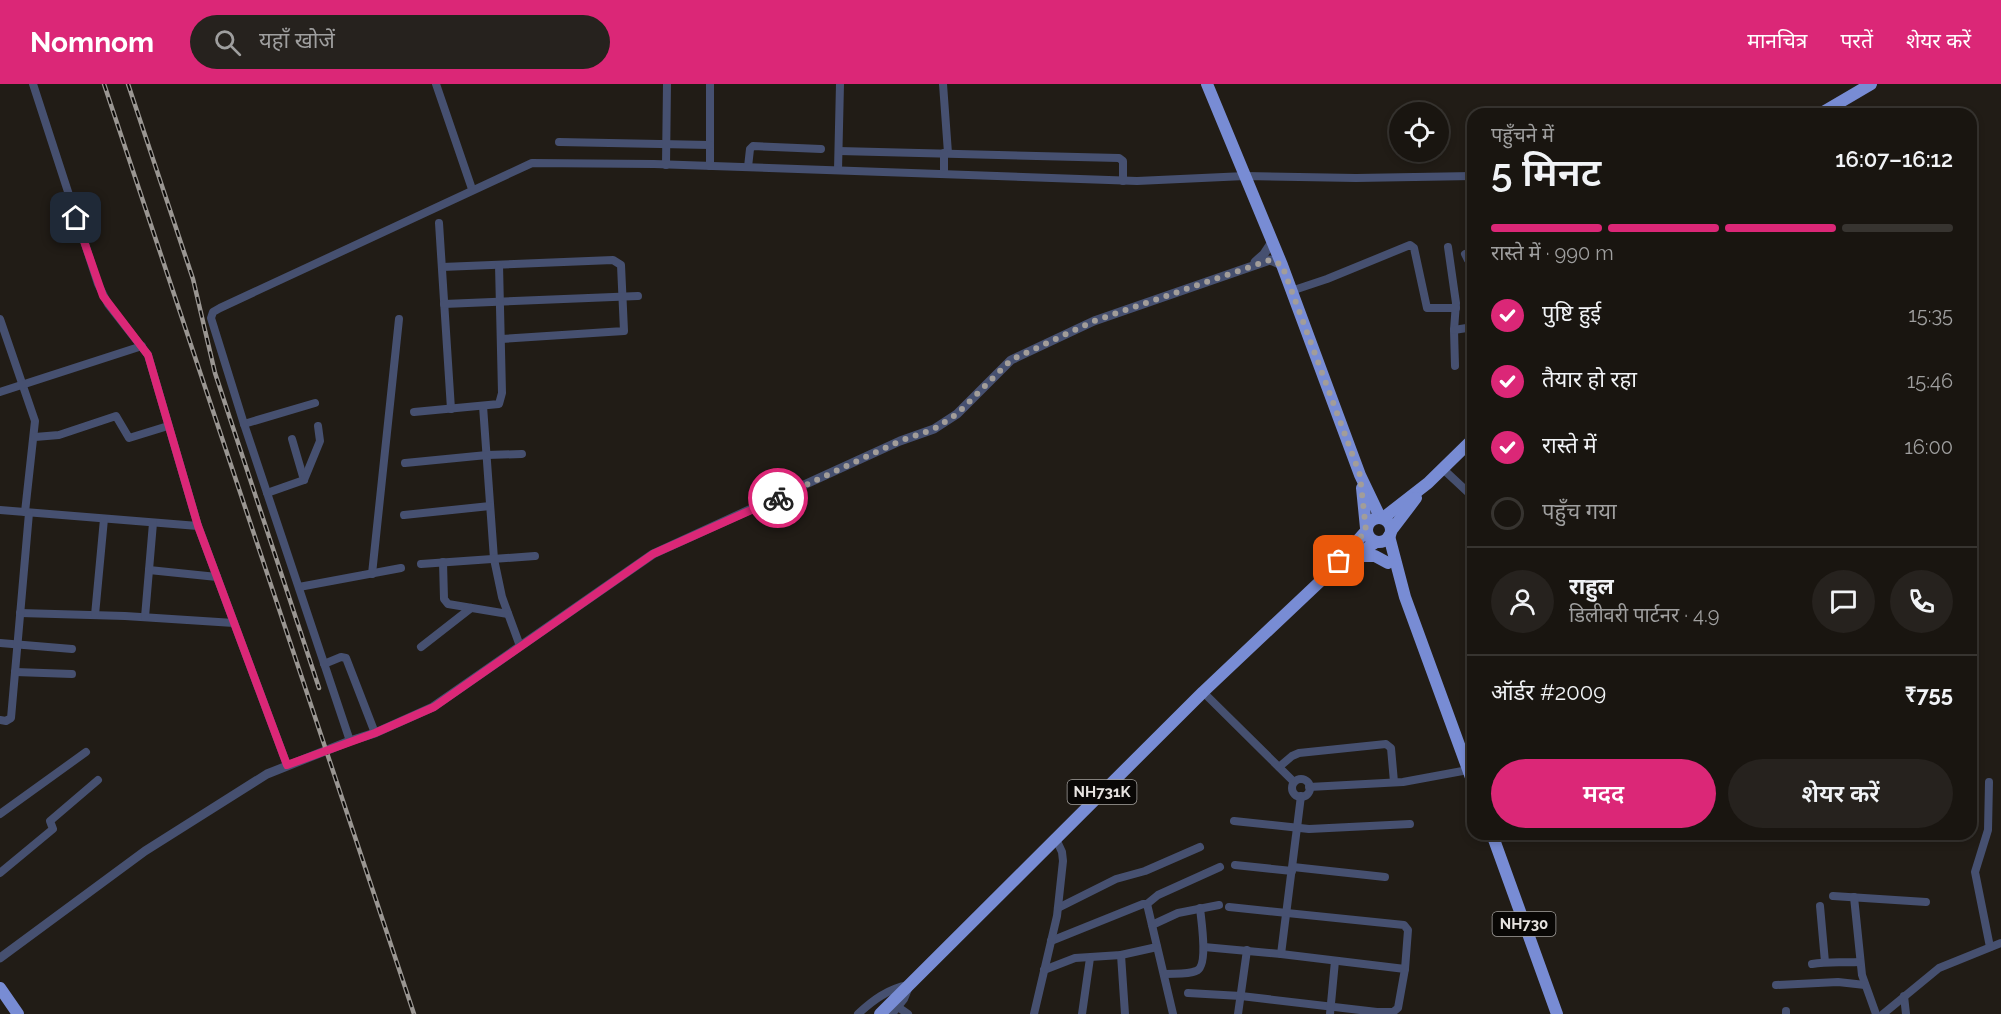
<!DOCTYPE html>
<html lang="hi">
<head>
<meta charset="utf-8">
<style>
  body { margin:0; font-family:Raleway,"Noto Sans Devanagari",sans-serif; background:#26221e; color:#f1f3f6; height:100vh; display:flex; flex-direction:column; font-size:22px; white-space:nowrap }
  * { box-sizing:border-box; margin:0 }
  p { font-size:20px; color:#9f9f9f }
  .icon { flex:none; width:33px; height:33px; fill:none; stroke:currentColor; stroke-width:2; stroke-linecap:round; stroke-linejoin:round }
  .map { position:relative; flex:1; overflow:hidden }
  .panel { position:absolute; left:1467px; top:24px; width:510px; height:732px; display:flex; flex-direction:column; background:#191510; border-radius:18px; box-shadow:0 3px 9px #0003,0 0 0 2px #373430 }
  .panel>* { flex:none }
  .controls { position:absolute; left:1389px; top:18px; display:grid; gap:12px }
  .controls a { display:grid; place-items:center; width:60px; height:60px; border-radius:50%; background:#191510; box-shadow:0 3px 9px #0003,0 0 0 2px #373430; font-size:30px }
  .pin { position:absolute; display:grid; place-items:center; width:51px; height:51px; color:#fff; margin:-26px; border-radius:12px; box-shadow:0 3px 9px #0006 }
  .courier { position:absolute; display:grid; place-items:center; width:60px; height:60px; margin:-30px; border:4px solid #db2777; border-radius:50%; background:#fff; color:#222; box-shadow:0 2px 8px #0007 }
  .headline em { font-style:normal; font-weight:600 }
  .headline div { display:flex; flex-direction:column-reverse }
  .headline { display:flex; align-items:center; justify-content:space-between; height:102px; padding:0 24px }
  h1 { font-size:39px; font-weight:600; line-height:45px }
  .bar { display:grid; grid-template-columns:repeat(4,1fr); gap:9px 6px; align-content:center; height:72px; padding:0 24px }
  .bar i { height:8px; border-radius:4px; background:#373430 }
  .bar .current { background:#db2777 }
  .bar p { grid-column:span 4 }
  .line { display:flex; align-items:center; gap:15px; padding:0 24px; border-top:2px solid #373430 }
  .line div { flex:1 }
  .round { display:grid; place-items:center; flex:none; width:63px; height:63px; border-radius:32px; background:#26221e }
  ol { padding:0 24px; list-style:none }
  li { display:flex; align-items:center; gap:18px; height:66px }
  li p { margin-inline-start:auto }
  li .icon { padding:6px; border-radius:50%; background:#db2777; color:#fff; stroke-width:4 }
  li:last-child { color:#9f9f9f }
  li i { width:33px; height:33px; border:3px solid #373430; border-radius:50% }
  .primary-button { display:flex; gap:12px; margin-top:auto; padding:12px 24px }
  .primary-button a { flex:1; height:69px; border-radius:36px; background:#db2777; color:#fff; font-size:24px; font-weight:600; line-height:69px; text-align:center }
  .primary-button a+a { background:#26221e; color:#f1f3f6 }
  header { display:flex; align-items:center; gap:36px; box-sizing:border-box; height:84px; padding:0 30px; background:#db2777; color:#fff }
  header strong { font-size:28px }
  nav { display:flex; gap:33px; margin-inline-start:auto; font-size:21px }
  .search { width:420px; height:54px; background:#26221e; display:flex; align-items:center; gap:15px; box-sizing:border-box; padding:0 21px; border-radius:33px; color:#9f9f9f; font-size:22px }
  .map>svg:first-child { display:block }
</style>
</head>
<body>
<header>
<strong>Nomnom</strong>
<div class="search"><svg class="icon" aria-label="search" viewBox="0 0 24 24"><circle cx="10" cy="10" r="6"/><path d="M15 15l6 6"/></svg>यहाँ खोजें</div>
<nav><a>मानचित्र</a><a>परतें</a><a>शेयर करें</a></nav>
</header>
<div class="map">
<svg width="2001" height="930" viewBox="0 0 2001 930">
  <rect width="100%" height="100%" fill="#211c16"/>
  <g fill="none" stroke-linecap="round" stroke-linejoin="round">
    <g stroke="#465070" stroke-width="8">
      <path d="M 33,0 L 98,200 L 108,220 L 148,271 L 198,442 L 287,681"/>
      <path d="M 436,0 L 472,105"/>
      <path d="M 710,0 L 710,82"/>
      <path d="M 943,0 L 948,69"/>
      <path d="M 559,58 L 710,61"/>
      <path d="M 839,67 L 1119,74 L 1123,77 L 1123,97"/>
      <path d="M 666,81 L 667,0"/>
      <path d="M 748,83 L 750,65 L 753,62 L 821,65"/>
      <path d="M 838,86 L 840,0"/>
      <path d="M 944,90 L 944,69"/>
      <path d="M 439,139 L 451,325"/>
      <path d="M 1448,163 L 1456,219 L 1454,246 L 1455,282"/>
      <path d="M 1465,170 L 1468,176 L 1473,177"/>
      <path d="M 442,183 L 613,176 L 621,181 L 624,247 L 501,255"/>
      <path d="M 1291,207 L 1327,195 L 1410,161 L 1414,164 L 1427,224 L 1456,224"/>
      <path d="M 444,220 L 638,212"/>
      <path d="M 0,235 L 35,337 L 25,428"/>
      <path d="M 1454,246 L 1473,243"/>
      <path d="M 0,308 L 142,262"/>
      <path d="M 483,322 L 494,475 L 502,513 L 520,562"/>
      <path d="M 414,328 L 499,320 L 502,309 L 499,181"/>
      <path d="M 244,340 L 315,319"/>
      <path d="M 35,353 L 59,351 L 116,332 L 129,354 L 168,342"/>
      <path d="M 292,355 L 304,396"/>
      <path d="M 405,379 L 487,371 L 522,370"/>
      <path d="M 1443,385 L 1473,413"/>
      <path d="M 267,409 L 304,396 L 320,357 L 318,342"/>
      <path d="M 0,426 L 198,442"/>
      <path d="M 404,431 L 490,422"/>
      <path d="M 443,478 L 444,515 L 448,520 L 508,530"/>
      <path d="M 421,480 L 535,472"/>
      <path d="M 149,486 L 217,493"/>
      <path d="M 372,490 L 399,235"/>
      <path d="M 299,503 L 401,484"/>
      <path d="M 20,529 L 125,532 L 234,539"/>
      <path d="M 95,531 L 104,435"/>
      <path d="M 145,533 L 153,439"/>
      <path d="M 0,559 L 72,565"/>
      <path d="M 421,563 L 471,524"/>
      <path d="M 324,580 L 341,573 L 346,574 L 375,649"/>
      <path d="M 15,588 L 72,590"/>
      <path d="M 1203,608 L 1294,698"/>
      <path d="M 0,636 L 6,637 L 11,634 L 29,429"/>
      <path d="M 350,657 L 244,340 L 211,234 L 213,228 L 220,224 L 532,79 L 654,80 L 1137,97 L 1245,92 L 1356,94 L 1473,92"/>
      <path d="M 1279,683 L 1292,672 L 1299,669 L 1386,660 L 1391,664 L 1394,698"/>
      <circle cx="1301" cy="704" r="9"/>
      <path d="M 1989,698 L 1988,746 L 1975,788 L 1990,863"/>
      <path d="M 1309,703 L 1403,698 L 1468,686"/>
      <path d="M 0,730 L 86,668"/>
      <path d="M 1234,737 L 1309,745 L 1410,740"/>
      <path d="M 1235,781 L 1292,787"/>
      <path d="M 1293,783 L 1385,793"/>
      <path d="M 0,789 L 53,745 L 50,737 L 98,696"/>
      <path d="M 1833,812 L 1926,818"/>
      <path d="M 1854,813 L 1862,891 L 1876,930"/>
      <path d="M 1147,820 L 1158,811 L 1220,783"/>
      <path d="M 1820,822 L 1825,878"/>
      <path d="M 1058,824 L 1116,795 L 1145,787 L 1200,763"/>
      <path d="M 1152,841 L 1178,829 L 1219,821"/>
      <path d="M 1051,857 L 1143,820 L 1147,820 L 1173,930"/>
      <path d="M 1204,863 L 1281,870 L 1405,885"/>
      <path d="M 1281,870 L 1301,712"/>
      <path d="M 1121,871 L 1125,930"/>
      <path d="M 1812,880 C 1829,877 1843,879 1860,878"/>
      <path d="M 1044,886 L 1075,874 L 1121,871 L 1157,863"/>
      <path d="M 1164,890 C 1173,889 1187,891 1196,887 C 1209,883 1201,835 1200,824"/>
      <path d="M 1776,901 L 1838,898 L 1865,901"/>
      <path d="M 1188,909 L 1241,912 L 1377,928 L 1393,928 L 1398,924 L 1405,885 L 1408,846 L 1404,841 L 1229,823"/>
      <path d="M 1904,912 L 1906,930"/>
      <path d="M 898,923 L 908,930"/>
      <path d="M 858,930 C 873,916 888,905 908,901"/>
      <path d="M 892,930 L 904,915 L 908,905"/>
      <path d="M 1034,930 L 1057,832 L 1063,777 L 1062,768 L 1056,755"/>
      <path d="M 1082,930 L 1090,874"/>
      <path d="M 1238,930 L 1247,866"/>
      <path d="M 1330,930 L 1335,877"/>
      <path d="M 1786,930 L 1786,927"/>
      <path d="M 1883,930 L 1939,884 L 2001,859"/>
    </g>
    <g stroke="#465070" stroke-width="9">
      <path d="M 1255,178 L 1264,170 L 1272,158"/>
      <path d="M 0,874 L 145,767 L 267,690 L 350,657 L 375,649 L 433,623 L 653,470 L 900,357 L 934,345 L 957,330 L 1011,276 L 1094,237 L 1270,176 L 1282,181"/>
    </g>
    <g stroke="#788cd4" stroke-width="12">
      <path d="M 1207,0 L 1282,181 L 1360,391 L 1380,433"/>
      <path d="M 1820,30 L 1871,0"/>
      <path d="M 1362,404 L 1366,444"/>
      <circle cx="1379" cy="446" r="12"/>
      <path d="M 1383,434 L 1428,399 L 1473,355"/>
      <path d="M 1391,447 L 1416,414"/>
      <path d="M 1389,452 L 1405,513 L 1473,699"/>
      <path d="M 1358,472 L 1375,472 L 1388,479"/>
      <path d="M 1339,483 L 1376,458"/>
      <path d="M 1492,750 L 1557,930"/>
      <path d="M 0,904 L 18,930"/>
      <path d="M 880,930 L 1203,608 L 1328,490 L 1366,447"/>
    </g>
    <defs>
      <g id="rail">
        <path d="M 104,0 L 414,930"/>
        <path d="M 128,0 L 193,195 L 215,289 L 319,604"/>
      </g>
    </defs>
    <use href="#rail" stroke="#9a9692" stroke-width="4.5"/>
    <use href="#rail" stroke="#090705" stroke-width="2" stroke-dasharray="7" stroke-linecap="butt"/>
  </g>
  <g fill="none" stroke-linecap="round" stroke-linejoin="round">
    <path stroke="#a29d99" stroke-width="6" stroke-dasharray="0 10.8" d="M 778,414 L 900,357 L 934,345 L 957,330 L 1011,276 L 1094,237 L 1270,176 L 1282,181 L 1360,391 L 1366,447 L 1339,477"/>
    <path stroke="#db2777" stroke-width="8" d="M 76,134 L 103,212 L 148,271 L 198,442 L 287,681 L 375,649 L 434,623 L 653,470 L 778,414"/>
  </g>
  <g text-anchor="middle" dominant-baseline="central" stroke-width="6" stroke-linejoin="round" paint-order="stroke">
    <g fill="#090705" stroke="#a4a19e" stroke-width="1.5">
      <rect x="1067.5" y="696" width="69" height="24" rx="4.5"/>
      <rect x="1492.5" y="828" width="63" height="24" rx="4.5"/>
    </g>
    <g font-size="15" font-weight="bold" fill="#e7e3e0">
      <text x="1102" y="708">NH731K</text>
      <text x="1524" y="840">NH730</text>
    </g>
  </g>
</svg>
<div class="controls">
<a><svg class="icon" aria-label="locate" viewBox="0 0 24 24"><circle cx="12" cy="12" r="6"/><path d="M12 2v4M12 18v4M2 12h4M18 12h4"/></svg></a>
</div>
<div class="pin" style="left:1339px;top:477px;background:#ea580c"><svg class="icon" aria-label="bag" viewBox="0 0 24 24"><path d="M5 8h14l-1 12H6zM9 8a3 3 0 0 1 6 0"/></svg></div>
<div class="pin" style="left:76px;top:134px;background:#1f2937"><svg class="icon" aria-label="home" viewBox="0 0 24 24"><path d="M3 11l9-7 9 7M6 9v11h12V9"/></svg></div>
<div class="courier" style="left:778px;top:414px"><svg class="icon" aria-label="bike" viewBox="0 0 24 24"><circle cx="6" cy="16" r="4"/><circle cx="18" cy="16" r="4"/><path d="M6 16l4-8h5l3 8M10 8l3 8H6M13 5h3"/></svg></div>
<section class="panel">
<div class="headline"><div><h1>5 मिनट</h1><p>पहुँचने में</p></div><em>16:07–16:12</em></div>
<div class="bar"><i class="current"></i><i class="current"></i><i class="current"></i><i></i><p>रास्ते में · 990 m</p></div>
<ol>
<li><svg class="icon" aria-label="check" viewBox="0 0 24 24"><path d="M5 12l5 5 9-10"/></svg>पुष्टि हुई<p>15:35</p></li>
<li><svg class="icon" aria-label="check" viewBox="0 0 24 24"><path d="M5 12l5 5 9-10"/></svg>तैयार हो रहा<p>15:46</p></li>
<li><svg class="icon" aria-label="check" viewBox="0 0 24 24"><path d="M5 12l5 5 9-10"/></svg>रास्ते में<p>16:00</p></li>
<li><i></i>पहुँच गया</li>
</ol>
<div class="line" style="height:108px"><a class="round"><svg class="icon" aria-label="person" viewBox="0 0 24 24"><circle cx="12" cy="8" r="4"/><path d="M4 21q1-7 8-7t8 7"/></svg></a><div><b>राहुल</b><p>डिलीवरी पार्टनर · 4.9</p></div><a class="round"><svg class="icon" aria-label="chat" viewBox="0 0 24 24"><path d="M4 5h16v11H9l-5 4z"/></svg></a><a class="round"><svg class="icon" aria-label="phone" viewBox="0 0 24 24"><path d="M5 4h4l2 5-3 2q2 4 5 5l2-3 5 2v4C11 20 4 13 5 4z"/></svg></a></div>
<div class="line" style="height:78px"><div>ऑर्डर #2009</div><b>₹755</b></div>
<div class="primary-button"><a>मदद</a><a>शेयर करें</a></div>
</section>
</div>
</body>
</html>
